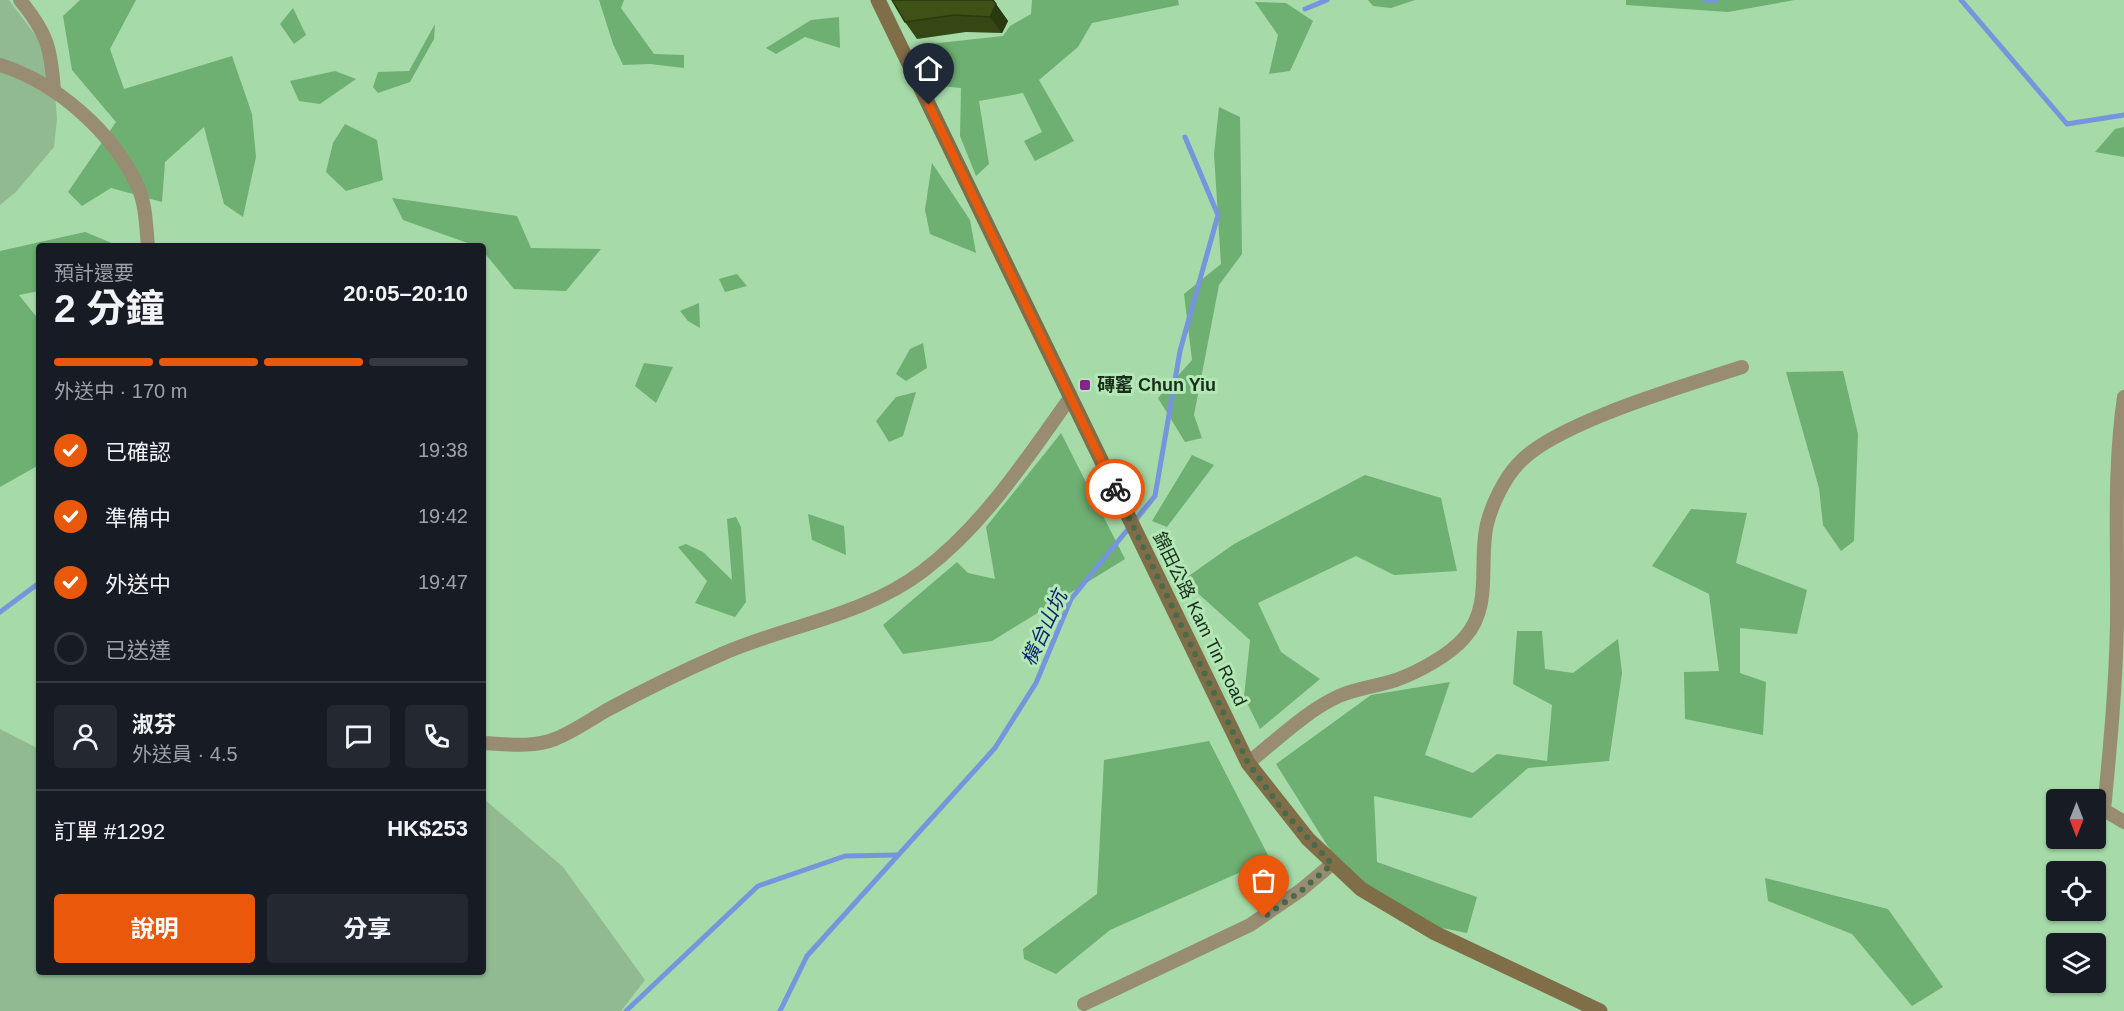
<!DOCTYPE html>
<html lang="zh-TW">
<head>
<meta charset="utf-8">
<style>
  body { margin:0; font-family:Arial,"Noto Sans TC",sans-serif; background:#242831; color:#f1f3f6; height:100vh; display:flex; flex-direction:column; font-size:22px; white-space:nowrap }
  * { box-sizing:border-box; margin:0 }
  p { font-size:20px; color:#9ea1a6 }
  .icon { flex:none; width:33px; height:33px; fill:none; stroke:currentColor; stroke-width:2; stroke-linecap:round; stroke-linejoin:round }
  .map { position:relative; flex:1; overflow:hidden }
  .details { position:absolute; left:36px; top:243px; width:450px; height:732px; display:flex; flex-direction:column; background:#171b24; border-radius:6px; box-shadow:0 2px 4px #0004 }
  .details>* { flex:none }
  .needle { width:39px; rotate:180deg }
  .buttons { position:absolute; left:2046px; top:789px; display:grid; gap:12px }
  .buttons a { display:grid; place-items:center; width:60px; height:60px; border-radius:6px; background:#171b24; box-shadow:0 2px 4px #0004; font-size:30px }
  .pin { position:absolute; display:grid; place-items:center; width:51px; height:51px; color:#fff; margin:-62px -26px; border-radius:50% 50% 50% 0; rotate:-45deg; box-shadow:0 0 6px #0007 }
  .pin .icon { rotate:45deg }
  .courier { position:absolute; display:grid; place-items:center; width:60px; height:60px; margin:-30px; border:4px solid #ea580c; border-radius:50%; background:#fff; color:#222; box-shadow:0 2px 8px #0007 }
  .overview em { font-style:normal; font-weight:700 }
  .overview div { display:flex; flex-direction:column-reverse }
  .overview { display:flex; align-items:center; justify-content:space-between; height:102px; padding:0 18px }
  h1 { font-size:39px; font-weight:700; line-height:45px }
  .bar { display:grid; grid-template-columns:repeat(4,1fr); gap:9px 6px; align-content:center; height:72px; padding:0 18px }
  .bar i { height:8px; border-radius:4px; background:#363941 }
  .bar .current { background:#ea580c }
  .bar p { grid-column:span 4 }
  .line { display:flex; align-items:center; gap:15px; padding:0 18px; border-top:2px solid #363941 }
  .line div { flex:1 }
  .round { display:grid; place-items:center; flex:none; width:63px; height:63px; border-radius:6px; background:#242831 }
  ol { padding:0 18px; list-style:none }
  li { display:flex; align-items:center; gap:18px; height:66px }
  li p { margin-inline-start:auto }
  li .icon { padding:6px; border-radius:50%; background:#ea580c; color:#fff; stroke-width:4 }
  li:last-child { color:#9ea1a6 }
  li i { width:33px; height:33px; border:3px solid #363941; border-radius:50% }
  .button { display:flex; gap:12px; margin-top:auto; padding:12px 18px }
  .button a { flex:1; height:69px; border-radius:6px; background:#ea580c; color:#fff; font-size:24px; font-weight:700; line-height:69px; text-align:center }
  .button a+a { background:#242831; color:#f1f3f6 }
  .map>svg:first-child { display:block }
</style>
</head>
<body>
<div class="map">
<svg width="2124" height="1011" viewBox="0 0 2124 1011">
  <rect width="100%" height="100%" fill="#a6daa9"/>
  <g fill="#91ba93">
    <path d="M 0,0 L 9,0 L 52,57 L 57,119 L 54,147 L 15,193 L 0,205 Z"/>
    <path d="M 0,729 L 39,749 L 39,972 L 483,972 L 483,798 L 563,867 L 645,980 L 621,1011 L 0,1011 Z"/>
  </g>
  <g fill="#6eaf72">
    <path d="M 80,0 L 136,0 L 110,49 L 124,89 L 232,56 L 252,114 L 256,157 L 243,217 L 224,204 L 204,127 L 165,162 L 162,202 L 111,188 L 82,206 L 68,192 L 116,122 L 72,70 L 63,16 Z"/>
    <path d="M 599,0 L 624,0 L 621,8 L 654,54 L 684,55 L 684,68 L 650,64 L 623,65 L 613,44 Z"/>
    <path d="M 1032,0 L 1178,0 L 1179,5 L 1092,23 L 1078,47 L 1039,80 L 1074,141 L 1035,161 L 1024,141 L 1042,132 L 1023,93 L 979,101 L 989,164 L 976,176 L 960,136 L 961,88 L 940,86 L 920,45 L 1003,36 L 1010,26 L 1031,14 Z"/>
    <path d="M 1368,0 L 1415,0 L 1391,8 L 1373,6 Z"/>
    <path d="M 1626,0 L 1795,0 L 1728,12 L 1626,5 Z"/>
    <path d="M 1255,2 L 1286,3 L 1313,21 L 1290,71 L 1269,74 L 1278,35 Z"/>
    <path d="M 293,8 L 306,35 L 294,44 L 280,24 Z"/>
    <path d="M 839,17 L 840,48 L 805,37 L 776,54 L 766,48 L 811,20 Z"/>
    <path d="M 435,24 L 434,39 L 410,82 L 378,93 L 373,87 L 378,72 L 409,71 Z"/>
    <path d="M 335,71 L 356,79 L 320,104 L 299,101 L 290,81 Z"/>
    <path d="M 1219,107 L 1240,117 L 1242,254 L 1219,285 L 1194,415 L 1202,438 L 1185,442 L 1158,398 L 1192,360 L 1184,294 L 1221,264 L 1214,154 Z"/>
    <path d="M 345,124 L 377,140 L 383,180 L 346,191 L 326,172 L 333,143 Z"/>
    <path d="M 2124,127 L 2124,157 L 2095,152 L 2115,129 Z"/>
    <path d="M 932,163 L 970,220 L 976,253 L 930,234 L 925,210 Z"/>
    <path d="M 392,198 L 517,216 L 531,248 L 601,249 L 566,291 L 514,289 L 483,251 L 483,246 L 476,246 L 403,220 Z"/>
    <path d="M 85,232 L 119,246 L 39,246 L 39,291 L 19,295 L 39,320 L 39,465 L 0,487 L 0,251 Z"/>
    <path d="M 737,274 L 747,286 L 725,292 L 719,279 Z"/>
    <path d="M 699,303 L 700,328 L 688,321 L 680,311 Z"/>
    <path d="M 923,343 L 927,368 L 906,381 L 896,374 L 910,349 Z"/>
    <path d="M 644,363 L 673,367 L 656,403 L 635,386 Z"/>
    <path d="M 1843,371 L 1858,434 L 1854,541 L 1841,551 L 1823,525 L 1819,488 L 1786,372 Z"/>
    <path d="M 916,392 L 903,436 L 889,442 L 876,421 L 896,397 Z"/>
    <path d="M 1061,433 L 1125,559 L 992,641 L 903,654 L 883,625 L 957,562 L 968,573 L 995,579 L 986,527 Z"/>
    <path d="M 1192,455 L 1214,465 L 1167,527 L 1152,521 Z"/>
    <path d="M 1365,475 L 1441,498 L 1457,571 L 1394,575 L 1356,556 L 1258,603 L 1281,652 L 1320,679 L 1260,729 L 1244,697 L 1250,640 L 1183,580 L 1234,544 Z"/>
    <path d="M 1691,509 L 1747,513 L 1736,563 L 1807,590 L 1797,634 L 1740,628 L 1740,673 L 1766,682 L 1763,735 L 1685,719 L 1684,672 L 1719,671 L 1709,594 L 1652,566 Z"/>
    <path d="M 808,514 L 844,526 L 846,555 L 812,540 Z"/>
    <path d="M 736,517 L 741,527 L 746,602 L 735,617 L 695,603 L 707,581 L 678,547 L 686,544 L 703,552 L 732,580 L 727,519 Z"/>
    <path d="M 1517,631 L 1542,631 L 1545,669 L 1573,673 L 1618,639 L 1622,673 L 1609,761 L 1528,768 L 1471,818 L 1374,796 L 1377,862 L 1477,897 L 1467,933 L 1399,919 L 1332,853 L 1276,764 L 1371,695 L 1450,682 L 1425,755 L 1473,773 L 1497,754 L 1547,761 L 1552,705 L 1513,684 Z"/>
    <path d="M 1209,741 L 1270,859 L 1110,930 L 1056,974 L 1024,959 L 1023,949 L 1097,894 L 1104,760 Z"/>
    <path d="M 1765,878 L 1888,909 L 1943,987 L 1912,1006 L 1852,934 L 1768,901 Z"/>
  </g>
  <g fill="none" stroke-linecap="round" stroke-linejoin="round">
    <g stroke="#7795dc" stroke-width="5">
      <path d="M 1705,0 L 1716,0"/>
      <path d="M 1961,0 L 2067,124 L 2124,115"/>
      <path d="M 1305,9 L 1327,0"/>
      <path d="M 0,612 L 39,583"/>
      <path d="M 626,1011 L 758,886 L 845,856 L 898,855"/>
      <path d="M 780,1011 L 807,956 L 995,748 L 1036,683 L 1071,599 L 1155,496 L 1180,351 L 1218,215 L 1185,137"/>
    </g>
    <g stroke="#988c73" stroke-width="14">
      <path d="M 20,0 C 48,34 51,49 54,91"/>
      <path d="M 0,65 C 57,83 113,132 138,187 C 146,205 146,227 148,246"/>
      <path d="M 2124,397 C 2113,472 2118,547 2117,622 C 2116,685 2110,748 2104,810 L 2124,822"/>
      <path d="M 483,743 C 506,744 533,748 555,739 C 573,732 590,720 607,710 C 644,690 683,671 722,654 C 788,625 864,616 923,571 C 984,525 1026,459 1070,398"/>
      <path d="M 1248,763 C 1277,740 1306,711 1339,696 C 1357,688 1378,686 1396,680 C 1418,672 1450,655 1465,637 C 1493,605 1478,562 1487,524 C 1492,504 1504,479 1518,464 C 1554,423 1687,385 1742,367"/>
      <path d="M 1084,1004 L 1250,925 L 1301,890 L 1332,864"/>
    </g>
    <path stroke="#7f6e47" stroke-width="15" d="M 878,0 L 1248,763 L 1308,839 L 1361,889 L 1435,933 L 1600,1011"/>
  </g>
  <path fill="#354713" d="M 993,0 L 1008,21 L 1002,33 L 966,32 L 917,39 L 905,22 Z"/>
  <path fill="#2b390f" d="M 996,4 L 1008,21 L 1002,33 L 990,17 Z"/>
  <path fill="#3e5216" stroke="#2b390f" stroke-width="1.5" d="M 892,0 L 993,0 L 996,4 L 990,17 L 954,15 L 905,22 Z"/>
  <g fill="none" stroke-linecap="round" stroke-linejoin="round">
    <path stroke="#4a6a4c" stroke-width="6" stroke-dasharray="0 10.8" d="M 1115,489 L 1248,763 L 1285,813 L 1332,864 L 1301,891 L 1264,917"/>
    <path stroke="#ea580c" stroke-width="8" d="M 929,105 L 1115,489"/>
  </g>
  <rect fill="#87238c" stroke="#b3e7b5" stroke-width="2" x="1079" y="379" width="12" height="12" rx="3"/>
  <g text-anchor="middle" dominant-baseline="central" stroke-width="6" stroke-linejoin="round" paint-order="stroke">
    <g font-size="18" font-weight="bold" fill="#182d1a" stroke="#b3e7b5" text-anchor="start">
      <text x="1097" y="385">磚窰 Chun Yiu</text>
    </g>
    <g font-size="18" fill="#182d1a" stroke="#b3e7b5">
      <text transform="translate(1200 619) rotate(64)">錦田公路 Kam Tin Road</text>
    </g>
    <g font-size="20" font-style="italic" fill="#0a1d6e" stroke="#b3e7b5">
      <text transform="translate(1044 628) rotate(-65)">橫台山坑</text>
    </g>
  </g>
</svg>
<div class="buttons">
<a><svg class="needle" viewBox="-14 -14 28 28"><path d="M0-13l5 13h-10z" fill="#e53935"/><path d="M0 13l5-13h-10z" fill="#9ea1a6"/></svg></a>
<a><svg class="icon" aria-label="locate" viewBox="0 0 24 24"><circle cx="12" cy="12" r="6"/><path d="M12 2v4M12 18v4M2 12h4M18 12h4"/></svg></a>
<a><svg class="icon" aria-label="layers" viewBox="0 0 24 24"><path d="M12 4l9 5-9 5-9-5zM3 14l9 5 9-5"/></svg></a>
</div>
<div class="pin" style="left:1264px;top:917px;background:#ea580c"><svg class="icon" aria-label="bag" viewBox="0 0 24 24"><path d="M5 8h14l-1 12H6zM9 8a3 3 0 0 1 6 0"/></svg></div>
<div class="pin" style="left:929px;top:105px;background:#1f2937"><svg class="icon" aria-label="home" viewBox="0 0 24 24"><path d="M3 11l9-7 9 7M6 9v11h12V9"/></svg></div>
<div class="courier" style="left:1115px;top:489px"><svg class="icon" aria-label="bike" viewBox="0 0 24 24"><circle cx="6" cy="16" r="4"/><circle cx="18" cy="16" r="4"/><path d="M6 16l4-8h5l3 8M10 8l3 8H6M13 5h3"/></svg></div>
<section class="details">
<div class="overview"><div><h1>2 分鐘</h1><p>預計還要</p></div><em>20:05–20:10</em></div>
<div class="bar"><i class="current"></i><i class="current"></i><i class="current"></i><i></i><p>外送中 · 170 m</p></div>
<ol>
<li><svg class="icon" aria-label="check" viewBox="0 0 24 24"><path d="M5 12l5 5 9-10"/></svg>已確認<p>19:38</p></li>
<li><svg class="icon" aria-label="check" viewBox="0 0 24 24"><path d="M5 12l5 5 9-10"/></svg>準備中<p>19:42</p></li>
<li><svg class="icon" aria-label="check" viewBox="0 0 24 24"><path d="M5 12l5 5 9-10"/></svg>外送中<p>19:47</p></li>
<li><i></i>已送達</li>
</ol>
<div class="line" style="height:108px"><a class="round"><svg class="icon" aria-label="person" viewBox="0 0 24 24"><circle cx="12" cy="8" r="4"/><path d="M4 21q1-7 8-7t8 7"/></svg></a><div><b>淑芬</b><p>外送員 · 4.5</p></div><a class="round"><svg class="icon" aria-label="chat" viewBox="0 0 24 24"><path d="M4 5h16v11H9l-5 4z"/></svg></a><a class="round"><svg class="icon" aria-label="phone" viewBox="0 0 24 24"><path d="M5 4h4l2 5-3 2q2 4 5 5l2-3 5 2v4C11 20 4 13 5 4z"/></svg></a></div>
<div class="line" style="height:78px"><div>訂單 #1292</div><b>HK$253</b></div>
<div class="button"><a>說明</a><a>分享</a></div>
</section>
</div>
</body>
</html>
